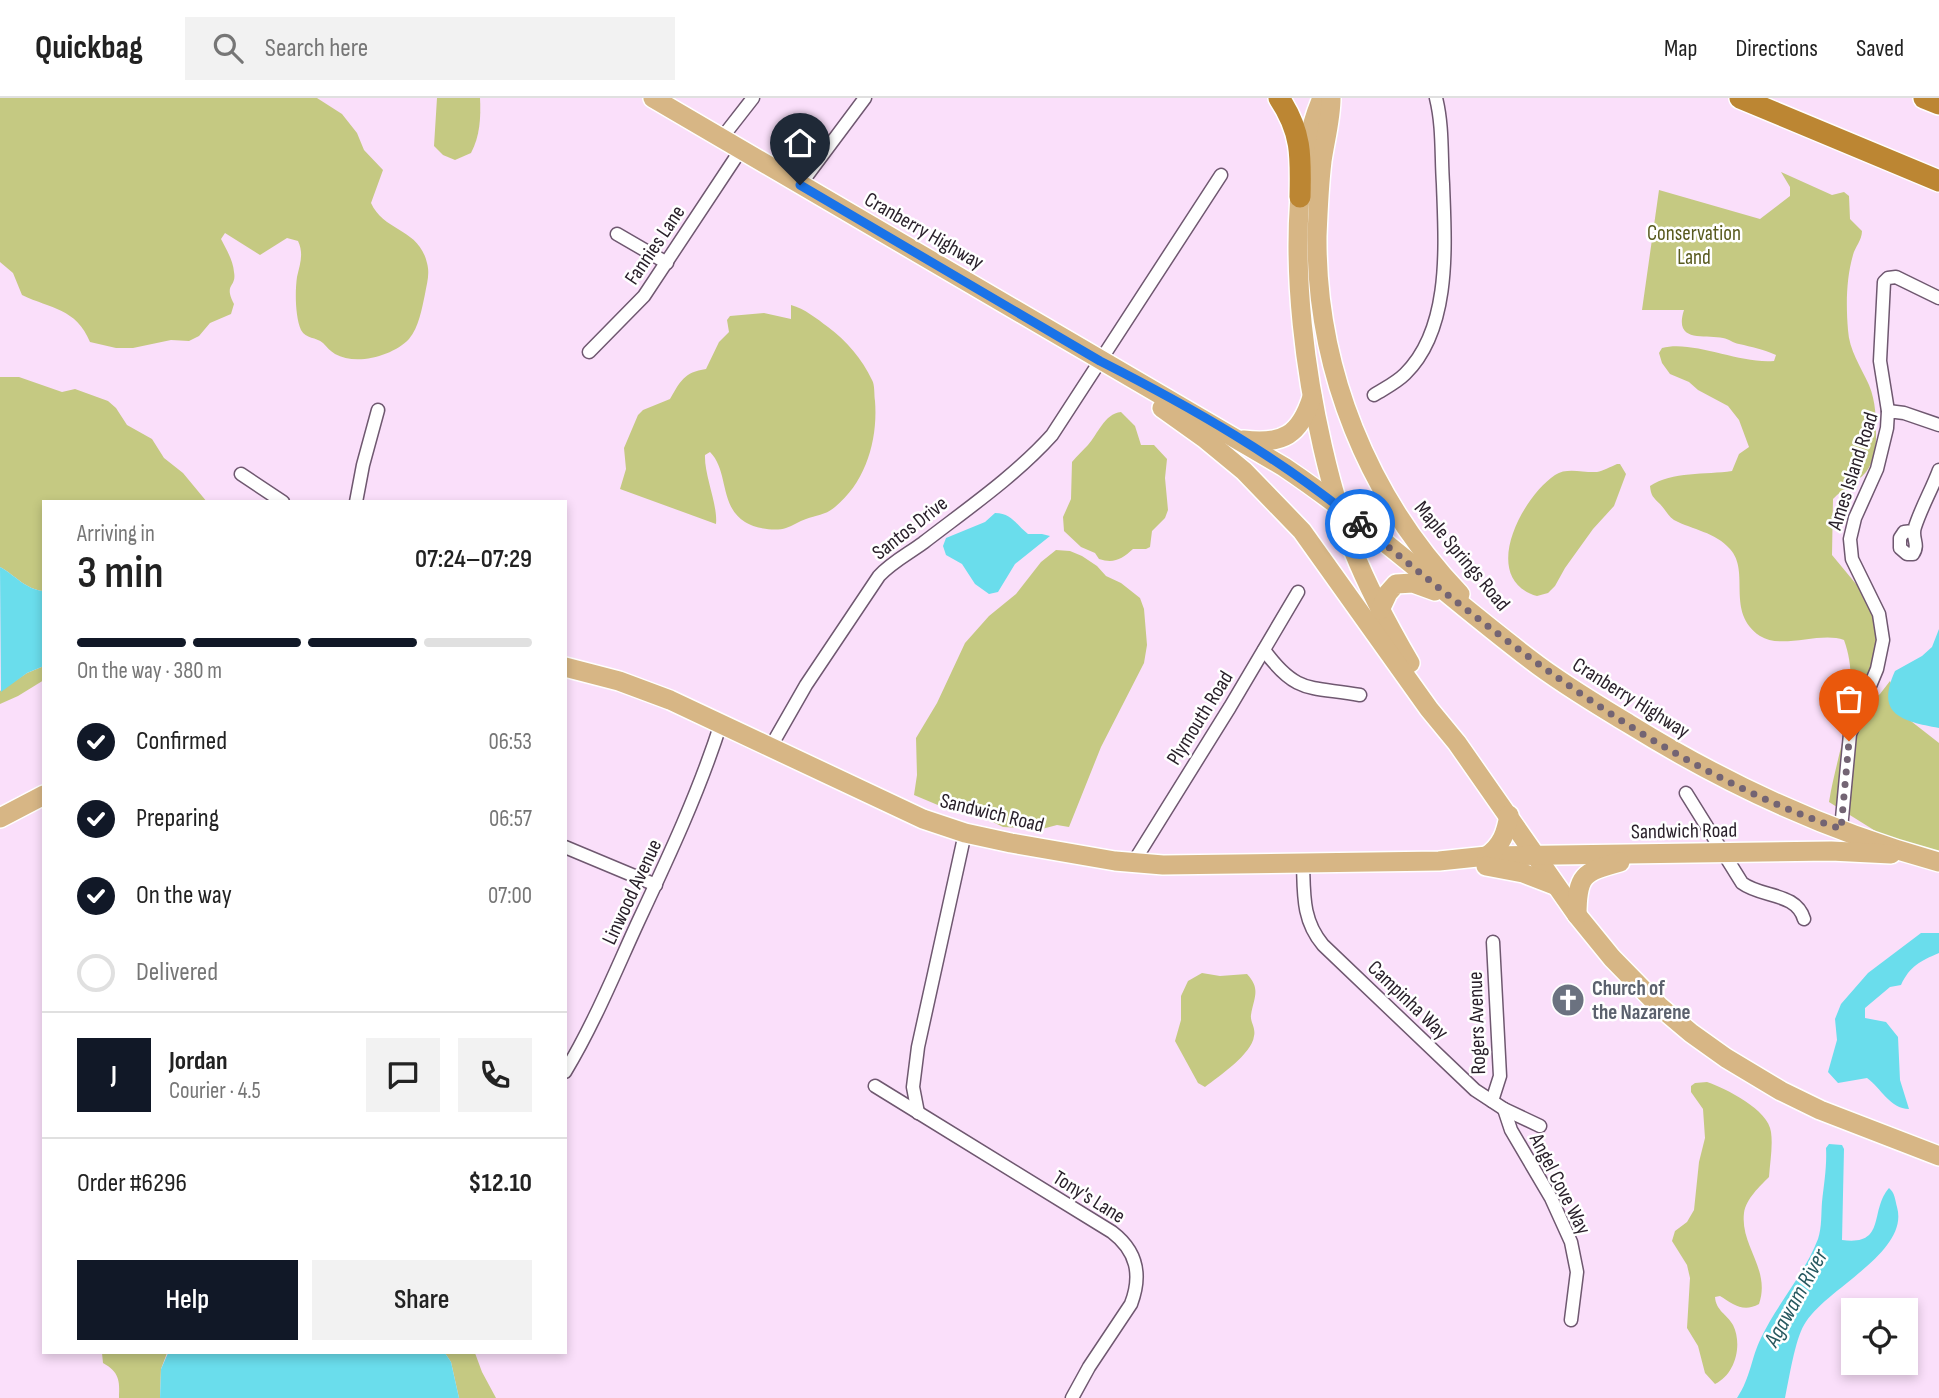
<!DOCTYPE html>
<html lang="en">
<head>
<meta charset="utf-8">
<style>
  body { margin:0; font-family:"Sofia Sans Condensed",sans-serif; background:#f2f2f2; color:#222; height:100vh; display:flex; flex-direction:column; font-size:26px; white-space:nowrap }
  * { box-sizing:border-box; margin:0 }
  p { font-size:23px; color:#767676 }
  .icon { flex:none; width:38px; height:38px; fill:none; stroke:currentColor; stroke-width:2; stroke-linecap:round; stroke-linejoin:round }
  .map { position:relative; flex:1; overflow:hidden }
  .side { position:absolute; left:42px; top:402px; width:525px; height:854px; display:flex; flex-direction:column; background:#fff; border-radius:0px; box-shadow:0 4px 10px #0003 }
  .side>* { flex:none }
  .tools { position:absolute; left:1841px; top:1200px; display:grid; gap:14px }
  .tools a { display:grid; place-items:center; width:77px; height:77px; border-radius:0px; background:#fff; box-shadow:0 4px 10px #0003; font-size:35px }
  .pin { position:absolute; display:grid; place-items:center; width:60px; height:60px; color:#fff; margin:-72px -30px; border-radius:50% 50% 50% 0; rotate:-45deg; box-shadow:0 0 7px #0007 }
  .pin .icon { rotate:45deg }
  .courier { position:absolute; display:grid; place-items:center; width:70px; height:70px; margin:-35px; border:5px solid #1a73e8; border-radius:50%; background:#fff; color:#222; box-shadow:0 2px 9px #0007 }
  .overview em { font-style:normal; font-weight:600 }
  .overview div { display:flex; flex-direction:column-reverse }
  .overview { display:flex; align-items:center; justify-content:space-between; height:119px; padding:0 35px }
  h1 { font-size:46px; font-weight:600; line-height:52px }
  .bar { display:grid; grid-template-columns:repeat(4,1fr); gap:10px 7px; align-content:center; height:84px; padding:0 35px }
  .bar i { height:9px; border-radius:5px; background:#e0e0e0 }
  .bar .current { background:#111827 }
  .bar p { grid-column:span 4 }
  .line { display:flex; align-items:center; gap:18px; padding:0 35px; border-top:2px solid #e0e0e0 }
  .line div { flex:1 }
  .round { display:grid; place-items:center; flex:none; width:74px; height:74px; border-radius:0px; background:#f2f2f2 }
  ol { padding:0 35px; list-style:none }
  li { display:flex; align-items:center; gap:21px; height:77px }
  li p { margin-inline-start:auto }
  li .icon { padding:7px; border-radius:50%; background:#111827; color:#fff; stroke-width:4 }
  li:last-child { color:#767676 }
  li i { width:38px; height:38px; border:4px solid #e0e0e0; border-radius:50% }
  .action { display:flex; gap:14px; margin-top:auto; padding:14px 35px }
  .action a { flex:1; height:80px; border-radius:0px; background:#111827; color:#fff; font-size:28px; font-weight:600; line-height:80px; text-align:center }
  .action a+a { background:#f2f2f2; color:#222 }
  header { display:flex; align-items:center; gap:42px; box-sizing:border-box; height:98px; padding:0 35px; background:#fff; border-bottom:2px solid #e0e0e0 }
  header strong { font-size:33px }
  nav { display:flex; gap:38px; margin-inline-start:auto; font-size:24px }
  .search { width:490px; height:63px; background:#f2f2f2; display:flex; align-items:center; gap:18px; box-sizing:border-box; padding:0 24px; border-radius:0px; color:#767676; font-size:26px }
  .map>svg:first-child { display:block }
</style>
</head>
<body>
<header>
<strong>Quickbag</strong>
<div class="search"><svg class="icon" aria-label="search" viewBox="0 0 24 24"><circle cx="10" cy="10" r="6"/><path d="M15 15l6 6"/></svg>Search here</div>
<nav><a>Map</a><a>Directions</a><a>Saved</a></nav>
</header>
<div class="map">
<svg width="1939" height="1300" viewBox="0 0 1939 1300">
  <rect width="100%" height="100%" fill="#fadffa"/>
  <g fill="#c5c982">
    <path d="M 0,0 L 317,0 L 342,16 L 357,35 L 364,52 L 383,72 L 371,105 C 384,134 419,130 427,165 C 430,176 427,185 425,196 C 422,210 419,229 409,241 C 393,258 356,268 335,256 C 330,253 327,249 323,245 C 316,239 306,241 301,232 C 295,218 295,193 297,179 C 300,166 304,156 298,143 L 287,140 L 260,157 L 225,135 L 221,141 C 226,151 233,162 234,174 C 237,190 223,185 234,206 L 231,216 L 210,225 L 199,238 L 189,243 L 171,242 L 133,250 L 116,250 L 90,244 C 76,210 51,211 22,197 L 13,175 L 0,164 Z"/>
    <path d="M 437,0 L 480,0 C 481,19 480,38 471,55 L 455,62 L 443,57 L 434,48 Z"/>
    <path d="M 1781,74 L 1832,97 L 1844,94 L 1849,98 L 1850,121 L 1862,133 C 1862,142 1855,149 1853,157 C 1846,181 1846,208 1848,232 C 1849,252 1861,269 1869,287 C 1876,304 1876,320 1876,339 C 1876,353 1874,363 1866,374 C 1856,386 1843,390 1833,401 L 1832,457 L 1861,492 L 1881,532 L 1870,603 L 1880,596 L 1890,583 L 1907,620 L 1939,645 L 1939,761 L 1877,734 L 1829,704 C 1837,653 1863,593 1844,542 C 1820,533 1782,552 1760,538 C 1725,514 1751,474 1730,451 C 1715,434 1693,432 1674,422 C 1668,418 1665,411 1660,406 C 1653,399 1651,398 1650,388 C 1672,373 1706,377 1732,373 L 1739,356 L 1749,349 L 1739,322 L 1728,308 L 1698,292 L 1689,284 L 1670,276 L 1662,265 L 1659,255 L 1662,250 C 1694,242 1738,266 1774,263 L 1776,257 C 1763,251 1752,249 1739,246 C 1733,245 1729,241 1723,240 C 1706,236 1673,246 1684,212 L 1642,212 L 1659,92 L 1760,121 L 1790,98 L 1790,89 Z"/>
    <path d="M 791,207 C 805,211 816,220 828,229 C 847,243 862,261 872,282 C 875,287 874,297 875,303 C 878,342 866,384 835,409 C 826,417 816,417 806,421 C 799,423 793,428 786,430 C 775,434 754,430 745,424 C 719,408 729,373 710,354 L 705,357 C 704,377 718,407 716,426 L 620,391 L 626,371 L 624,350 L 638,317 L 643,312 L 670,301 C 680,284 684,274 706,271 L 719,244 L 729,234 L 727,222 L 730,218 L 764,215 L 791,221 Z"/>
    <path d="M 0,279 L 19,279 L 62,294 L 75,291 L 108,303 L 116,310 L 127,327 L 152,341 L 164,360 L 183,375 L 207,404 L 44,404 L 44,493 C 26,492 15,477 0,469 Z"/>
    <path d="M 1121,314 L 1135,328 L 1141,347 L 1154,347 L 1167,361 L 1165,380 L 1168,412 L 1165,420 L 1152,433 L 1150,449 L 1146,451 L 1133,451 C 1122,461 1114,466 1099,461 L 1095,455 L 1081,449 L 1064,433 L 1063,419 L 1071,401 L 1072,364 C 1077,358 1083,352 1088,347 C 1098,336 1104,316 1121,314 Z"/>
    <path d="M 1617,366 L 1620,366 L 1626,376 L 1614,408 L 1593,431 L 1565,470 L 1555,488 L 1548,495 L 1537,498 C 1479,481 1521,400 1555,377 C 1567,369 1583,375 1597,374 C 1603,373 1610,369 1617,366 Z"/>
    <path d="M 1056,452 L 1070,453 L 1082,458 L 1097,468 L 1106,478 L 1121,485 L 1140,500 L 1144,511 L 1147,547 L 1144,565 L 1101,649 L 1069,729 L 1057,727 L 1042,731 L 1003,729 L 983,719 L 952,713 L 914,697 L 917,677 L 916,640 L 937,605 L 965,545 L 989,518 L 1016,496 L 1041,464 Z"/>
    <path d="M 44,568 L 44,582 L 18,598 L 0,606 L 0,593 L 27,575 Z"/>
    <path d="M 1202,875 L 1220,878 L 1247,876 C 1261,891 1254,899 1251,917 C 1250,924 1256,930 1254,938 C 1252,956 1219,978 1205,989 L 1198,985 L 1175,943 L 1181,922 L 1181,898 L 1188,883 Z"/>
    <path d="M 1707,984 C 1725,990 1769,1012 1771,1034 C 1773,1048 1770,1064 1769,1079 C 1760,1088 1746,1101 1744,1115 C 1740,1148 1771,1171 1759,1206 C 1743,1215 1733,1206 1720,1198 L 1715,1199 C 1716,1213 1727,1216 1733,1227 C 1743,1247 1735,1277 1715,1286 L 1705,1275 L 1698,1248 L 1687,1230 L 1690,1180 L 1687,1167 L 1672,1143 L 1675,1133 L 1687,1124 L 1694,1112 L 1699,1064 L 1705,1040 L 1703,1011 L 1691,994 L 1691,988 L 1695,985 Z"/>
    <path d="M 102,1255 L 167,1255 L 161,1271 L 160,1300 L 119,1300 C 120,1282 119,1274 103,1265 Z"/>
    <path d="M 445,1255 L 475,1255 L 482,1274 L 496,1300 L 459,1300 L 451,1264 Z"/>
  </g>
  <g fill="#6addec">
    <path d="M 995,415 C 1012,415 1016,427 1028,436 L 1042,436 L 1050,438 L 1015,466 L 998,494 L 989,496 L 975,486 L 962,466 L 946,457 L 943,448 L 946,440 L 985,424 Z"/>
    <path d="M 0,469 C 15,477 26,492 44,493 L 44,568 L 27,575 L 1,594 Z"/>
    <path d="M 1939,531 L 1939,630 C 1902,623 1875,617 1895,573 L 1922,558 L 1932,549 Z"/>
    <path d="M 1921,835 L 1939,835 L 1939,855 C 1920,863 1910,868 1901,887 L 1890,889 L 1865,910 L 1865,920 L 1886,924 L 1898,939 L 1900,982 L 1909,1011 C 1890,1011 1881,990 1867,980 L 1838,985 L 1828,974 L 1837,942 L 1835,921 L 1841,906 L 1868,875 Z"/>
    <path d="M 1829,1046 L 1842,1047 L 1844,1051 L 1842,1142 C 1887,1148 1869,1113 1889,1090 C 1895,1095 1895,1102 1897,1109 C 1910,1155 1824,1191 1804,1227 C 1795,1242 1789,1281 1785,1300 L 1737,1300 C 1751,1279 1751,1260 1761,1240 C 1777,1206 1804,1177 1818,1141 C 1822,1129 1821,1116 1822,1104 C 1824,1085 1827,1069 1826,1050 Z"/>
    <path d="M 168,1255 L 445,1255 L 451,1264 L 459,1300 L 160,1300 L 161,1271 Z"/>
  </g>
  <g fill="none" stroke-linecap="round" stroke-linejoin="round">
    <defs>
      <g id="minor">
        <path d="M 721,41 L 753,0"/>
        <path d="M 800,87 L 865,0"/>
        <path d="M 617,136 L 667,165"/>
        <path d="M 589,254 L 644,198 L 740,53"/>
        <path d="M 1374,297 C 1385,290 1396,285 1405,276 C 1452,230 1445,145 1443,86 C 1441,57 1443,28 1436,0"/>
        <path d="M 1888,313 L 1880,263 L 1884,184 L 1888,180 L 1896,179 L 1939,200"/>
        <path d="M 241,376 L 283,404"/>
        <path d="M 356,404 L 363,367 L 378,312"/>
        <path d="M 1913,433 L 1904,434 L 1900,440 L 1900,450 L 1907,456 L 1913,456 C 1920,446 1911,440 1915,429 C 1921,410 1932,391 1939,372"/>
        <path d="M 1264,552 C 1297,597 1310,588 1360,597"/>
        <path d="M 770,650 L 806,587 L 879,478 C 892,464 908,456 923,445 C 967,411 1015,378 1052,337 L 1221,77"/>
        <path d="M 1686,695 L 1742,785 C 1762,800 1796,794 1804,821"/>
        <path d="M 1841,731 L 1850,636 L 1877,571 L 1883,542 L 1879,516 L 1852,461 L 1850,441 L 1855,420 L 1877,371 L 1887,330 L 1888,313 L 1904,315 L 1939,327"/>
        <path d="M 565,749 L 656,787"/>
        <path d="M 1133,765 L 1230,609 L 1298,494"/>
        <path d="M 1303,765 C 1304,796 1302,822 1323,847 L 1475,992 L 1504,1011 L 1540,1028"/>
        <path d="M 565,974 C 594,926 615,874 638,824 C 669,758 699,694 721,625"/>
        <path d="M 875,988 L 1112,1134 C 1137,1153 1142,1177 1131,1206 L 1089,1269 L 1072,1300"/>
        <path d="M 1492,1003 L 1500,978 L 1493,844"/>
        <path d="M 1504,1011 L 1511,1032 L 1551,1100 L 1571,1144 L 1577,1174 L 1571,1222"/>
        <path d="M 918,1015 L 913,989 L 918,949 L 965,735"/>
      </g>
      <g id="primary">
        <path d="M 653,0 L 1284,369 C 1370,427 1448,499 1531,562 C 1562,586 1596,606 1629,626 C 1726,686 1828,734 1939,764"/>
        <path d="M 1322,0 C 1272,117 1309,336 1353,452 C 1369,492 1389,529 1410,565"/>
        <path d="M 1331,0 C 1331,21 1325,42 1322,63 C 1319,88 1318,113 1317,138 C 1316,271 1368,400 1460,496"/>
        <path d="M 1162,310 L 1204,340 L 1244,373 L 1302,433 L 1429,611 L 1457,645 L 1577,817 L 1612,860 L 1659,908 L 1691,935 L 1726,960 L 1781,993 L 1820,1012 L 1939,1058"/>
        <path d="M 1243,342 C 1283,347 1300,337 1312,299"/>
        <path d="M 1380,512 L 1388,495 L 1396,486 L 1413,485 L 1435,493"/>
        <path d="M 565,569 L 619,583 L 670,602 L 923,721 L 965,735 L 1011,745 L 1115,763 L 1163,767 L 1439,763 L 1487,758 L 1831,753 L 1891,756"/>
        <path d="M 0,720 L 44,697"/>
        <path d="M 1487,758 C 1502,747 1506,735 1509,717"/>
        <path d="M 1486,768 L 1523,775 L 1554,787"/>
        <path d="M 1577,817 C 1577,777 1583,774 1620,764"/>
      </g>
      <g id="motorway">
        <path d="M 1279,0 C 1302,34 1301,59 1300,99"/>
        <path d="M 1740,0 L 1939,83"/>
        <path d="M 1924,0 L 1939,6"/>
      </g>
    </defs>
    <use href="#minor" stroke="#6f5870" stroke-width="15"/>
    <use href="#primary" stroke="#fff" stroke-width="22"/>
    <use href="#motorway" stroke="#fff" stroke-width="24"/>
    <use href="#minor" stroke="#fff" stroke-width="12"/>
    <use href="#primary" stroke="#d7b685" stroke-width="19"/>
    <use href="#motorway" stroke="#bc8633" stroke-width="21"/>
  </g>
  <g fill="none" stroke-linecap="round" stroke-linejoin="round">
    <path stroke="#736473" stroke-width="7" stroke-dasharray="0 12.6" d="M 1360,426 C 1507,546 1659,669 1841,731 L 1849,643"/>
    <path stroke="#1a73e8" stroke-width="9" d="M 800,87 L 1100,263 C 1191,309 1282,361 1360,426"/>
  </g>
  <defs>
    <symbol id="church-disc" viewBox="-11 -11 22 22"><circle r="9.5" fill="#6b7280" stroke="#fff"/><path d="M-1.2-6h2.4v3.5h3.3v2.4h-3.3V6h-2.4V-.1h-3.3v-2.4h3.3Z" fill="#fff"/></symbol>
  </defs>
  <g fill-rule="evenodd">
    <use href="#church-disc" x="1549" y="883" width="38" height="38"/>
  </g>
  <g text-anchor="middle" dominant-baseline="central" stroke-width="5" stroke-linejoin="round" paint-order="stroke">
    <g font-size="21" fill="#2a212b" stroke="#fff">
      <text transform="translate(924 133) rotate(30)">Cranberry Highway</text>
      <text transform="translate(655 147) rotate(-56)">Fannies Lane</text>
      <text transform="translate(1853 373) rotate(-72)">Ames Island Road</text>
      <text transform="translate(910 430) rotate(-38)">Santos Drive</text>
      <text transform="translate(1462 458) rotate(50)">Maple Springs Road</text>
      <text transform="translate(1631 600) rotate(32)">Cranberry Highway</text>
      <text transform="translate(1200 620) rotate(-58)">Plymouth Road</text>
      <text transform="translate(992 715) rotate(14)">Sandwich Road</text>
      <text transform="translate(1684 733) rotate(-1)">Sandwich Road</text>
      <text transform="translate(632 794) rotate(-65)">Linwood Avenue</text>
      <text transform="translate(1408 902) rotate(44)">Campinha Way</text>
      <text transform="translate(1477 925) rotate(-92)">Rogers Avenue</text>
      <text transform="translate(1560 1086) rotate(63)">Angel Cove Way</text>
      <text transform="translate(1089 1099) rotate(32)">Tony's Lane</text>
    </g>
    <g font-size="21" fill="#585a1e" stroke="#fff">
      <text x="1694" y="135">Conservation<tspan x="1694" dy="24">Land</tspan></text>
    </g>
    <g font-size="21" font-weight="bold" fill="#5b616d" stroke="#fff" text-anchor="start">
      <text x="1592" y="890">Church of<tspan x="1592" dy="24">the Nazarene</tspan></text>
    </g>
    <g font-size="23" font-style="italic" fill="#275960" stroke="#fff">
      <text transform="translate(1796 1200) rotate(-61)">Agawam River</text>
    </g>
  </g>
</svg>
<div class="tools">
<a><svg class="icon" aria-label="locate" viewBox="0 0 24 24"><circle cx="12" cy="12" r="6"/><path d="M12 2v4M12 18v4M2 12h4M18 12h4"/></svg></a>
</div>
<div class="pin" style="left:1849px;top:643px;background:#ea580c"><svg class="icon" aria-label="bag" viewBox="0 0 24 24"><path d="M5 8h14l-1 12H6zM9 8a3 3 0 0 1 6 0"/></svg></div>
<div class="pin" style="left:800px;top:87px;background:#1f2937"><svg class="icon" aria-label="home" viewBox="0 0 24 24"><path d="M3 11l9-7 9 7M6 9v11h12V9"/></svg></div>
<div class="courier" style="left:1360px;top:426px"><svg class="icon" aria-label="bike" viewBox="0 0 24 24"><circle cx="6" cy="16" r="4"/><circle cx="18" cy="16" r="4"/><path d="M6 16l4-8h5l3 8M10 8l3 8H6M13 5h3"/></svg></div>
<section class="side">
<div class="overview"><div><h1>3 min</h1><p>Arriving in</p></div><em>07:24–07:29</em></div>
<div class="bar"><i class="current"></i><i class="current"></i><i class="current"></i><i></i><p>On the way · 380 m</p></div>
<ol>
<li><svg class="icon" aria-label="check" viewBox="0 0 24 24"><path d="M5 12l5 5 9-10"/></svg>Confirmed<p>06:53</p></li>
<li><svg class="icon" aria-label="check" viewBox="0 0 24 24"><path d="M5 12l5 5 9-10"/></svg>Preparing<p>06:57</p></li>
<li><svg class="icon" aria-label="check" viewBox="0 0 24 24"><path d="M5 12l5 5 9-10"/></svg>On the way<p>07:00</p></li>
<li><i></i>Delivered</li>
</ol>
<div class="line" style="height:126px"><b class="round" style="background:#111827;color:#fff">J</b><div><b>Jordan</b><p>Courier · 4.5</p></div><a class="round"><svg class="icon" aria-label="chat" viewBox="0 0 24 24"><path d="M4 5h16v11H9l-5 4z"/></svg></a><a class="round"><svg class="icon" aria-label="phone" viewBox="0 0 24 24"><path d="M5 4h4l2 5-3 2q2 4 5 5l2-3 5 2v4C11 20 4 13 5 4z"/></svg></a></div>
<div class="line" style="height:91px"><div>Order #6296</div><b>$12.10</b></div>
<div class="action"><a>Help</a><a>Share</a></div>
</section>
</div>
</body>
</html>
